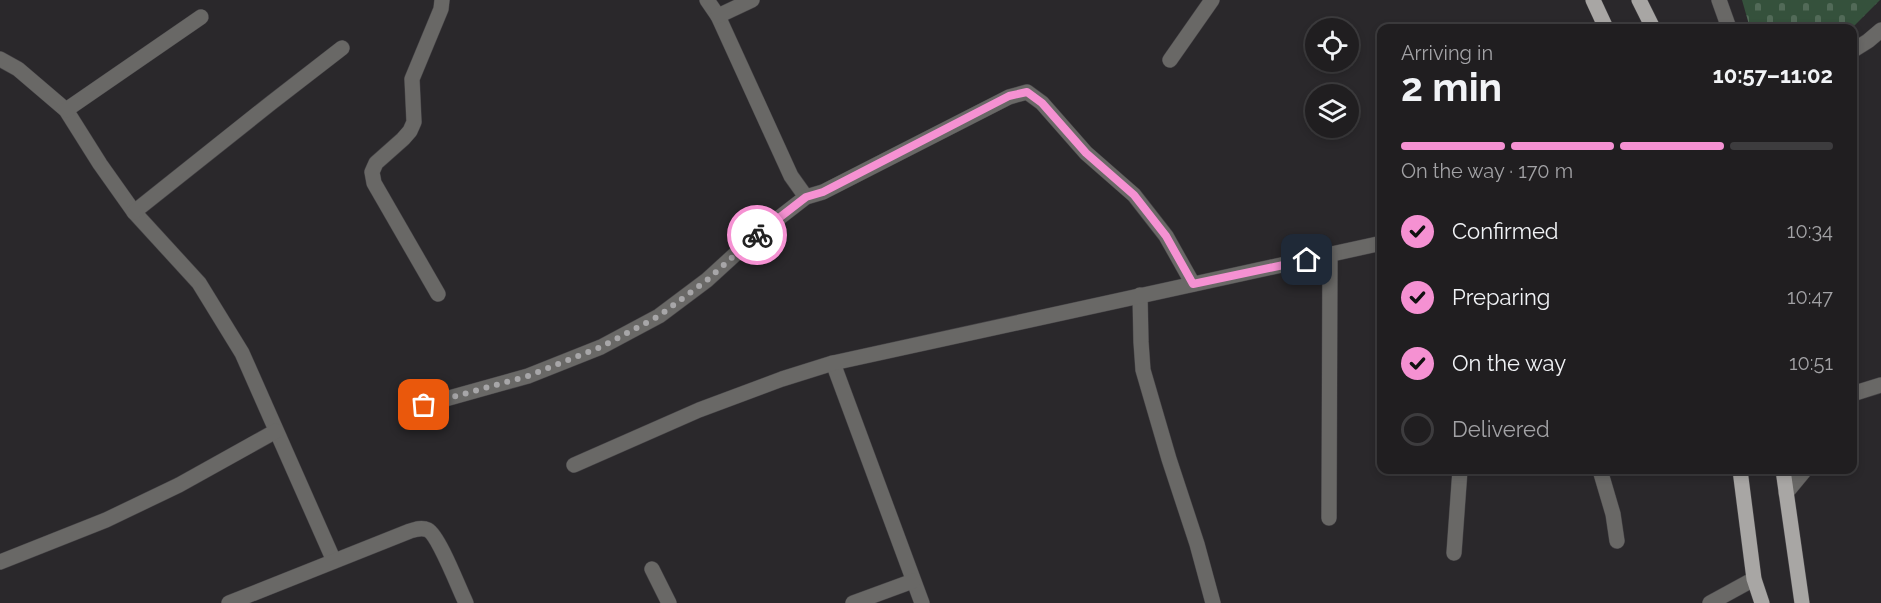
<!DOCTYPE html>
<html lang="en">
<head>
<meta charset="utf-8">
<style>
  body { margin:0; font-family:Raleway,sans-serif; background:#2d2b2d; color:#f1f3f6; height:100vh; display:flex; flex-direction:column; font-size:22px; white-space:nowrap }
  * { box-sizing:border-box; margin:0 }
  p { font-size:20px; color:#a2a2a5 }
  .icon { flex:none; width:33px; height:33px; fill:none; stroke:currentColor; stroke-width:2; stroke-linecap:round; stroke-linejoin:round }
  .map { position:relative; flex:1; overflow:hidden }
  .panel { position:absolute; left:1377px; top:24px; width:480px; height:450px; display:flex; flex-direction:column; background:#201e20; border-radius:12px; box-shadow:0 3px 9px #0003,0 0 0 2px #3d3c3e }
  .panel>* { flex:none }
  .fabs { position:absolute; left:1305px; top:18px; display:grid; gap:12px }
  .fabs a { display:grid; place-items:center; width:54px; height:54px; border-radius:50%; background:#201e20; box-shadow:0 3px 9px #0003,0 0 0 2px #3d3c3e; font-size:30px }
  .pin { position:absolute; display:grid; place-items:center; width:51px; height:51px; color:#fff; margin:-26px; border-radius:12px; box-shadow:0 3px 9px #0006 }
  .courier { position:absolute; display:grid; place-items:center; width:60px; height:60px; margin:-30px; border:4px solid #f591d2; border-radius:50%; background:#fff; color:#222; box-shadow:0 2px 8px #0007 }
  .headline em { font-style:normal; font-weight:700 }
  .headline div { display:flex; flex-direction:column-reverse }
  .headline { display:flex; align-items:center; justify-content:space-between; height:102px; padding:0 24px }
  h1 { font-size:39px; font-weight:700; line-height:45px }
  .bar { display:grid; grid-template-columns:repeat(4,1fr); gap:9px 6px; align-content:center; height:72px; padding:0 24px }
  .bar i { height:8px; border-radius:4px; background:#3d3c3e }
  .bar .active { background:#f591d2 }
  .bar p { grid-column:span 4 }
  ol { padding:0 24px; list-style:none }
  li { display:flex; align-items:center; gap:18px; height:66px }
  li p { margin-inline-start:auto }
  li .icon { padding:6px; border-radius:50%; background:#f591d2; color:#111; stroke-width:4 }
  li:last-child { color:#a2a2a5 }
  li i { width:33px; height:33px; border:3px solid #3d3c3e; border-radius:50% }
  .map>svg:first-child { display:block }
</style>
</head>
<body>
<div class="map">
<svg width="1881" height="603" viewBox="0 0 1881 603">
  <defs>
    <pattern id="cemetery-stones" width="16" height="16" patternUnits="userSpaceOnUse" patternTransform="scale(1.5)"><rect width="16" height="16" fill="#35513c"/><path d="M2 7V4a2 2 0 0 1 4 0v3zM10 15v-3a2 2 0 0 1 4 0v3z" fill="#526a58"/></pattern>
  </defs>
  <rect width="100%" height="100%" fill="#2a282b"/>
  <path fill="url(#cemetery-stones)" d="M 1742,0 L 1880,0 L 1852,28 L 1750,28 Z"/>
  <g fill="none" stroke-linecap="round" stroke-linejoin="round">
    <defs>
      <g id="minor">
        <path d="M 707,0 L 718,16 L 791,176 L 806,197"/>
        <path d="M 1719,0 L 1729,28"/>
        <path d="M 718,16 L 752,0"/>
        <path d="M 1852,51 L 1868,41 L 1881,30"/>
        <path d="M 0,59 L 18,69 L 66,110 L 100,164 L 134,212 L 199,283 L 242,353 L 334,561"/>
        <path d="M 1170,60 L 1212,0"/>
        <path d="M 66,110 L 201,17"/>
        <path d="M 134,212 L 271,103 L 342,48"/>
        <path d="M 438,294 L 374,183 L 372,172 L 376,163 L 403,139 L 410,131 L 414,122 L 412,79 L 441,9 L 442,0"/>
        <path d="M 1140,295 L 1141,342 L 1143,370 L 1169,459 L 1197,544 L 1213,603"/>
        <path d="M 833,363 L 922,603"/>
        <path d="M 1852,394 L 1881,385"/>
        <path d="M 424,405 L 528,376 L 601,347 L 659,316 L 707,280 L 753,238 L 806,197 L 823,192 L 1009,97 L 1027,92 L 1042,103 L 1086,153 L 1134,195 L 1166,236 L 1193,284"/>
        <path d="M 574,465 L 699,410 L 782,379 L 833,363 L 1382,243"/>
        <path d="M 1600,470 L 1613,514 L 1617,541"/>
        <path d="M 1786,493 L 1805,470"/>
        <path d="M 1329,518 L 1330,255"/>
        <path d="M 1454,553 L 1460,470"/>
        <path d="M 0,562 L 106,520 L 179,485 L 276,431"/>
        <path d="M 652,569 L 669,603"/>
        <path d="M 229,603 L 410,531 C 416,529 422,527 428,530 C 439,536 459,589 466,603"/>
        <path d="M 853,603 L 913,581"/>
        <path d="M 1710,603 L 1754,579"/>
      </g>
      <g id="primary">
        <path d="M 1593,0 L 1606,28"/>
        <path d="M 1639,0 L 1653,28"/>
        <path d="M 1740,470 L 1754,579 L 1762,603"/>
        <path d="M 1783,470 L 1802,603"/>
      </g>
    </defs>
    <use href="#minor" stroke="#454346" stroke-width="16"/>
    <use href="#primary" stroke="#454346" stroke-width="16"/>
    <use href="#minor" stroke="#696866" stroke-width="15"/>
    <use href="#primary" stroke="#a8a6a4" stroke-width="15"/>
  </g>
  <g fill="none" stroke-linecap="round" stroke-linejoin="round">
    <path stroke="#a7a6a8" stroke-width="6" stroke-dasharray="0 10.8" d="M 424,405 L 528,376 L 601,347 L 659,316 L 707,280 L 757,235"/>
    <path stroke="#f591d2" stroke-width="8" d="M 757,235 L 806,197 L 823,192 L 1009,96 L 1027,92 L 1042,103 L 1086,153 L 1134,195 L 1166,236 L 1193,284 L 1307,260"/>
  </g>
</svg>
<div class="fabs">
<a><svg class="icon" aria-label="locate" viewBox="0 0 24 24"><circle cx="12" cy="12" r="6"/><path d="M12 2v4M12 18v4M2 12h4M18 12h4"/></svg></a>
<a><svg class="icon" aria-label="layers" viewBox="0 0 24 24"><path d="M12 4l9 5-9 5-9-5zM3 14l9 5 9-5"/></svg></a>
</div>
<div class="pin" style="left:424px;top:405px;background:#ea580c"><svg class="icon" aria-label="bag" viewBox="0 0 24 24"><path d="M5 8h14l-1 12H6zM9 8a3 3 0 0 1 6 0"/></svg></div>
<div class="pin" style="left:1307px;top:260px;background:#1f2937"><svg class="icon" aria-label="home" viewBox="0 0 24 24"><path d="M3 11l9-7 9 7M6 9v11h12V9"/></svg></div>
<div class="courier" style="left:757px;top:235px"><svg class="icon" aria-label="bike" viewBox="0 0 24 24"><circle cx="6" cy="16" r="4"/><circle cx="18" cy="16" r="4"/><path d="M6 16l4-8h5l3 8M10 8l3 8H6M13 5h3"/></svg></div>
<section class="panel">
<div class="headline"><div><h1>2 min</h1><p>Arriving in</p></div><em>10:57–11:02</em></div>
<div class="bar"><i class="active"></i><i class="active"></i><i class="active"></i><i></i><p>On the way · 170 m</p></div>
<ol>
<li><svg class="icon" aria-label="check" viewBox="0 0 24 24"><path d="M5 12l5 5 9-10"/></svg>Confirmed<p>10:34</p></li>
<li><svg class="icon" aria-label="check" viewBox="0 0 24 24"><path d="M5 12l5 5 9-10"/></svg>Preparing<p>10:47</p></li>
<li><svg class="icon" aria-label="check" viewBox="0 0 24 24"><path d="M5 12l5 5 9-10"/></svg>On the way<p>10:51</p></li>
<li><i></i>Delivered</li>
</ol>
</section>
</div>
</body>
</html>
